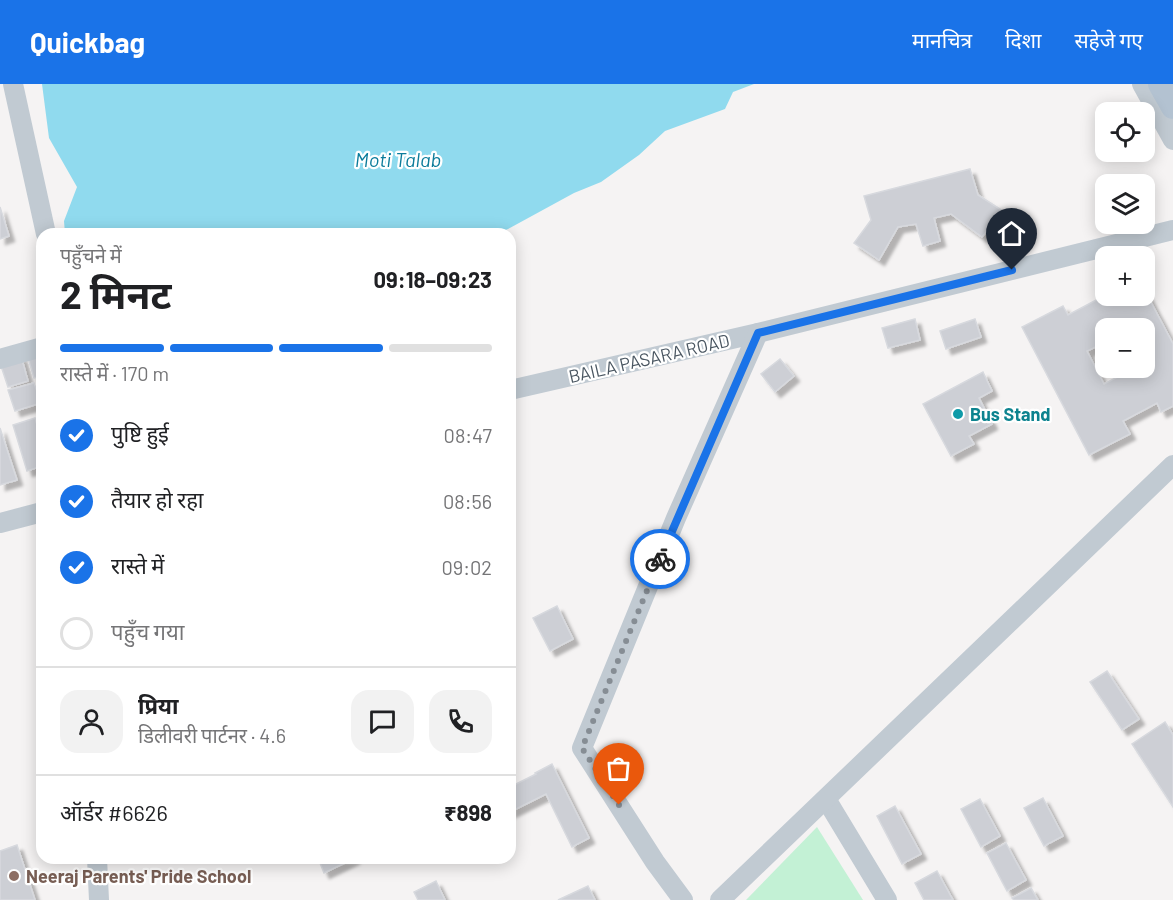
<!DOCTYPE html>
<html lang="hi">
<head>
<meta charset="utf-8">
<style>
  body { margin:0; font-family:Barlow,"Noto Sans Devanagari",sans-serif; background:#f2f2f2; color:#202124; height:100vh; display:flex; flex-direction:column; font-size:22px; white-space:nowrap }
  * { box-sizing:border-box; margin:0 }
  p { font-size:20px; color:#757577 }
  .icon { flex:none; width:33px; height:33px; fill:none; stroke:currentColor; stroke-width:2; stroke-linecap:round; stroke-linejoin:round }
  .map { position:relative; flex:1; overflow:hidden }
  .drawer { position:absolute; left:36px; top:144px; width:480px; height:636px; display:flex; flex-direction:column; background:#fff; border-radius:18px; box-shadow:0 3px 15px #0003 }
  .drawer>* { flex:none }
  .tools { position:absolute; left:1095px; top:18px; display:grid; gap:12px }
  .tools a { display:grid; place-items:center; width:60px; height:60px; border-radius:12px; background:#fff; box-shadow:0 3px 15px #0003; font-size:30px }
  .pin { position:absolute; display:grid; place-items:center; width:51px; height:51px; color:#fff; margin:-62px -26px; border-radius:50% 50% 50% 0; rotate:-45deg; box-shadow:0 0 6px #0007 }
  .pin .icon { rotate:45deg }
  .courier { position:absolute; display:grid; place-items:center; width:60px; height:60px; margin:-30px; border:4px solid #1a73e8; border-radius:50%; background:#fff; color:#222; box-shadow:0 2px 8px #0007 }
  .overview em { font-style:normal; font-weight:700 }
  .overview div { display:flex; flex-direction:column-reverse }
  .overview { display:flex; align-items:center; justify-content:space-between; height:102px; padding:0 24px }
  h1 { font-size:39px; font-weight:700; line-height:45px }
  .bar { display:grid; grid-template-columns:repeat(4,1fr); gap:9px 6px; align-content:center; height:72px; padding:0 24px }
  .bar i { height:8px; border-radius:4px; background:#e0e0e0 }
  .bar .current { background:#1a73e8 }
  .bar p { grid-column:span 4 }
  .line { display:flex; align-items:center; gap:15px; padding:0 24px; border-top:2px solid #e0e0e0 }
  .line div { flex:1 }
  .round { display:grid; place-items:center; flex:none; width:63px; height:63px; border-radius:18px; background:#f2f2f2 }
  ol { padding:0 24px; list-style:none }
  li { display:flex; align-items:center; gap:18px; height:66px }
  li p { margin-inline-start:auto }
  li .icon { padding:6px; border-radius:50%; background:#1a73e8; color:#fff; stroke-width:4 }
  li:last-child { color:#757577 }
  li i { width:33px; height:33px; border:3px solid #e0e0e0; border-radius:50% }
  header { display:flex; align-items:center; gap:36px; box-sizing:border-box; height:84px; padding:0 30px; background:#1a73e8; color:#fff }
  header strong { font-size:28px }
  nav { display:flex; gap:33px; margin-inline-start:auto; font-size:21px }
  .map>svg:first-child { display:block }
</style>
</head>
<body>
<header>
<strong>Quickbag</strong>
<nav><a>मानचित्र</a><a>दिशा</a><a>सहेजे गए</a></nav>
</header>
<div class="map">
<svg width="1173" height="816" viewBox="0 0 1173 816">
  <defs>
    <filter id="shadow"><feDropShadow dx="5.5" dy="5.5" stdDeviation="1.5" flood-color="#0004"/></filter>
  </defs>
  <rect width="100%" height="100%" fill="#f5f3f3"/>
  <path fill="#c3f1d5" d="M 817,743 L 863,816 L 746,816 Z"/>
  <path fill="#90daee" d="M 42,0 L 754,0 L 733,8 L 725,25 L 665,47 L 639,71 L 601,98 L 574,109 L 508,145 L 495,150 L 65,150 L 64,137 L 77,103 L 49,54 Z"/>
  <g fill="#cdcfd5" stroke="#d7d9de" stroke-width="1.5" fill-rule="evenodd" filter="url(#shadow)">
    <path d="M 970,85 L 978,111 L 1003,127 L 982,153 L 951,130 L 934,134 L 940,157 L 923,162 L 916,140 L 898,143 L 879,176 L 854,159 L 871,136 L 864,112 Z"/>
    <path d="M 0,123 L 9,152 L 0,155 Z"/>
    <path d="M 1106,199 L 1106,212 L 1144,212 L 1144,205 L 1173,260 L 1173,322 L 1161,328 L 1157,319 L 1123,337 L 1130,350 L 1089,371 L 1022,243 L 1063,222 L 1068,231 L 1102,213 L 1096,203 ZM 1106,244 L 1144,244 L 1144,284 L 1135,284 L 1104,300 L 1087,267 L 1106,258 Z"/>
    <path d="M 915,235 L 920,256 L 888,264 L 882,244 Z"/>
    <path d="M 975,235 L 981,253 L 946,265 L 940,247 Z"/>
    <path d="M 42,270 L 42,292 L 34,294 L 28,274 Z"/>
    <path d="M 21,272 L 28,297 L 8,303 L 0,279 Z"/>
    <path d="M 780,275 L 794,292 L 775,308 L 761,290 Z"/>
    <path d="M 983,288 L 992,307 L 979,314 L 992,340 L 969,352 L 974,360 L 951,372 L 923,320 Z"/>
    <path d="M 34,299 L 41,319 L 15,327 L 8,306 Z"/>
    <path d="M 35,334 L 42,358 L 42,382 L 27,387 L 13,341 Z"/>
    <path d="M 0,344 L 17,396 L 0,401 Z"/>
    <path d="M 557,522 L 573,555 L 550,567 L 533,534 Z"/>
    <path d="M 1107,587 L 1139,635 L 1122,646 L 1090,598 Z"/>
    <path d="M 1165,638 L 1173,651 L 1173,723 L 1132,660 Z"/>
    <path d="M 552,680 L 589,754 L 572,763 L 546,710 L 510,728 L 510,703 L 536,690 L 535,689 Z"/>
    <path d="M 1043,714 L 1063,752 L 1044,762 L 1024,724 Z"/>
    <path d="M 980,715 L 1000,752 L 981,763 L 961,725 Z"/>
    <path d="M 895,722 L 921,770 L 902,780 L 877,732 Z"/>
    <path d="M 1006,759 L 1026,796 L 1007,807 L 987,769 Z"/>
    <path d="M 17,761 L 35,816 L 0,816 L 0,767 Z"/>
    <path d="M 318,774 L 355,774 L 324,789 Z"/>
    <path d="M 937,787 L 953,816 L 924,816 L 915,799 Z"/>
    <path d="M 436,797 L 445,816 L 418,816 L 414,808 Z"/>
    <path d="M 588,802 L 595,816 L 558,816 Z"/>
    <path d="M 1031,804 L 1038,816 L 1014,816 L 1012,814 Z"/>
  </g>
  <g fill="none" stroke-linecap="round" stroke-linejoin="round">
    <g stroke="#c1cad2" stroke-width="20">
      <path d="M 13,0 L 46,150"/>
      <path d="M 1142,0 L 1173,56"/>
      <path d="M 0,275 L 42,263"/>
      <path d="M 510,306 L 758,249 L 1173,146"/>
      <path d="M 0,439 L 42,428"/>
      <path d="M 826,715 L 887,816"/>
      <path d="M 97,774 L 99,816"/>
      <path d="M 683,816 L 655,778 L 582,664 L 676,434 L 758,249"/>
      <path d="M 720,816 L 1173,381"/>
    </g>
    <path stroke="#b3c2d1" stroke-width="24" d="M 1160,0 L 1173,23"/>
  </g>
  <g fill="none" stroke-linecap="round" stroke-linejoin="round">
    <path stroke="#868d94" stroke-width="6" stroke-dasharray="0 10.8" d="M 619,721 L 582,664 L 660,475"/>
    <path stroke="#1a73e8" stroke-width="8" d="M 660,475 L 758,249 L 1012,186"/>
  </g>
  <circle fill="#0f9aa8" stroke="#fff" stroke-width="2" cx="958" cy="330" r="6"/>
  <circle fill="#8d6e63" stroke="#fff" stroke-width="2" cx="14" cy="792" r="6"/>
  <g text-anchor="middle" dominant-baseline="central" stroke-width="4.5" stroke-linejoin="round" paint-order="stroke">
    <g font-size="18" fill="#4a5661" stroke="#fff">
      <text transform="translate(649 274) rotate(-13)">BAILA PASARA ROAD</text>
    </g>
    <g font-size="18" font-weight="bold" fill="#0d838f" stroke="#fff" text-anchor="start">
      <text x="970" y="330">Bus Stand</text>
    </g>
    <g font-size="18" font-weight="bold" fill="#785e54" stroke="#fff" text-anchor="start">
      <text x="26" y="792">Neeraj Parents' Pride School</text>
    </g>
    <g font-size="20" font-style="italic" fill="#0c7c9b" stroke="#fff">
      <text x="398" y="75">Moti Talab</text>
    </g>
  </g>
</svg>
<div class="tools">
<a><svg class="icon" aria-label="locate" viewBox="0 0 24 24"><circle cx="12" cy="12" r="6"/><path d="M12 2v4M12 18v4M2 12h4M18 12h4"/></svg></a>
<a><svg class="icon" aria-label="layers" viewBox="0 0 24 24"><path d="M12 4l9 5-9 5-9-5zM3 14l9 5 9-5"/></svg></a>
<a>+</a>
<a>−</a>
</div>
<div class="pin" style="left:619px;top:721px;background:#ea580c"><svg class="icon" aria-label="bag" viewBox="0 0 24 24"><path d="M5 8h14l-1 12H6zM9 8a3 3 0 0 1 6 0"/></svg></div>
<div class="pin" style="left:1012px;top:186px;background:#1f2937"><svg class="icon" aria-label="home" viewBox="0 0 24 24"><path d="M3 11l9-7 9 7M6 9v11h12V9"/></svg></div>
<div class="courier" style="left:660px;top:475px"><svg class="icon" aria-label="bike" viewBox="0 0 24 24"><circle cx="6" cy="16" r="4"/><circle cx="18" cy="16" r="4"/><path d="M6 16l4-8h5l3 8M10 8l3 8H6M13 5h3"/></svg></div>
<section class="drawer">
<div class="overview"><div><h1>2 मिनट</h1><p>पहुँचने में</p></div><em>09:18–09:23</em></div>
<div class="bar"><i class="current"></i><i class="current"></i><i class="current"></i><i></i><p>रास्ते में · 170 m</p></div>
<ol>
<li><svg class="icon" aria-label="check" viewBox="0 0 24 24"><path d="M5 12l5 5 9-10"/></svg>पुष्टि हुई<p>08:47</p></li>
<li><svg class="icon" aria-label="check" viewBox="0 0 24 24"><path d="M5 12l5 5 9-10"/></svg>तैयार हो रहा<p>08:56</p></li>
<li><svg class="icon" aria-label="check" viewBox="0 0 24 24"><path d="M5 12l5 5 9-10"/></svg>रास्ते में<p>09:02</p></li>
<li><i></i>पहुँच गया</li>
</ol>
<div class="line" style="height:108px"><a class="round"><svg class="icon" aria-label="person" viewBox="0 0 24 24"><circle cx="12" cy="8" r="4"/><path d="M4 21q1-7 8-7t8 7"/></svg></a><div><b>प्रिया</b><p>डिलीवरी पार्टनर · 4.6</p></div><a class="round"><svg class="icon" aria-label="chat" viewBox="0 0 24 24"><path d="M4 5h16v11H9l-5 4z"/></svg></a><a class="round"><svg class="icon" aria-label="phone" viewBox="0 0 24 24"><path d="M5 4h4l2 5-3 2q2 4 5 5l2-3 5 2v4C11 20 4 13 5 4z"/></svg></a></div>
<div class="line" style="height:78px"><div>ऑर्डर #6626</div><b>₹898</b></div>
</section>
</div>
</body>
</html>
